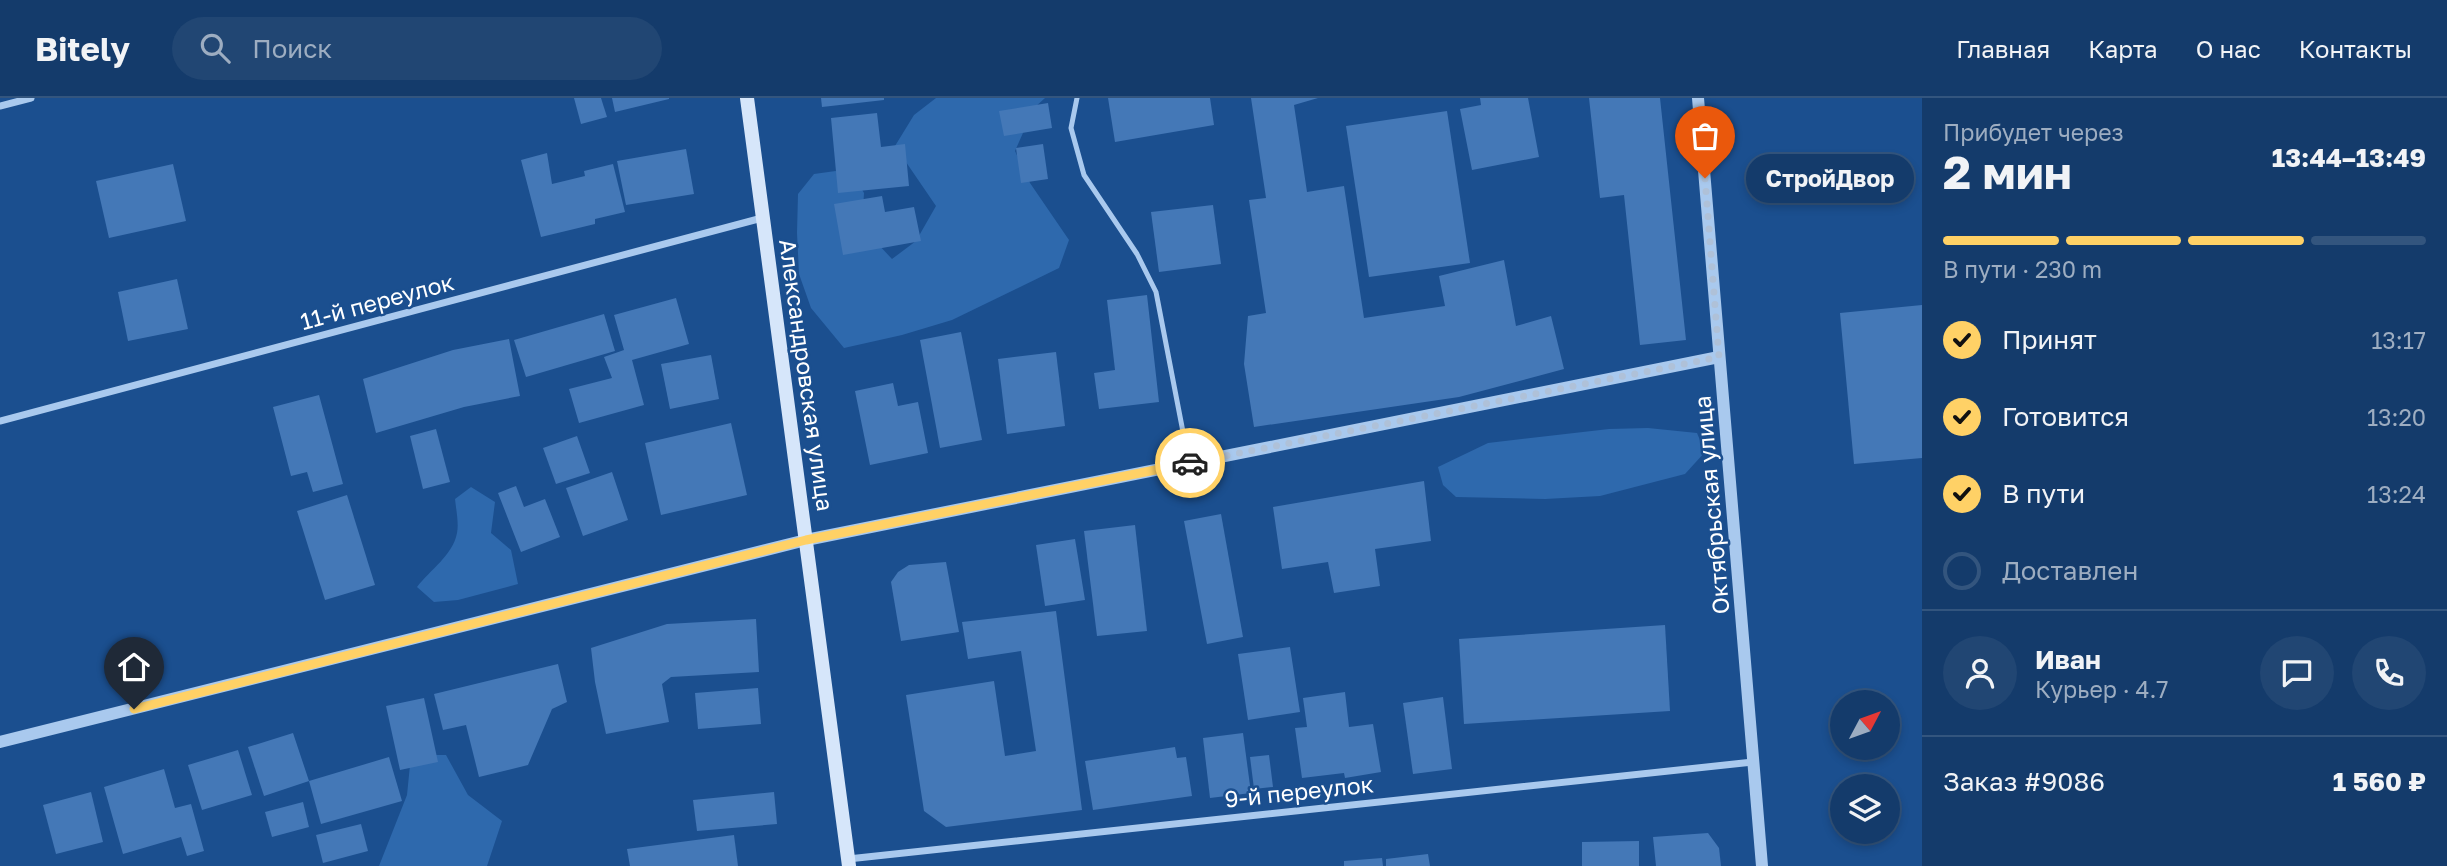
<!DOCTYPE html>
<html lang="ru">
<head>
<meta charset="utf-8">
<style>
  body { margin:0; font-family:"Golos Text",sans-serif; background:#214673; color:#f1f3f6; height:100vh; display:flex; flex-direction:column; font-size:26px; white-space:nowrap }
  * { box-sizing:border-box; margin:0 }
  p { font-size:23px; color:#9dadc1 }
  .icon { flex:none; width:38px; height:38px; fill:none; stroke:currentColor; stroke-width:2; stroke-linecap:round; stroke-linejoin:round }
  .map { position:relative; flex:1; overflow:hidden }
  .sheet { display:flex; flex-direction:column; background:#143b6b; width:525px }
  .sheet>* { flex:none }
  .needle { width:46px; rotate:49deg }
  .tools { position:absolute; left:1830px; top:592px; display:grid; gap:14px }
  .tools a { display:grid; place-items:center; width:70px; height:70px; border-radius:50%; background:#143b6b; box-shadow:0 4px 10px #0003,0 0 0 2px #33557e; font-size:35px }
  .pin { position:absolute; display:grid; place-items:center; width:60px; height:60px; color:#fff; margin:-72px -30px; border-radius:50% 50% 50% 0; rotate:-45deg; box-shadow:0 0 7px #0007 }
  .pin .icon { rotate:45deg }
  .courier { position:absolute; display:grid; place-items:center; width:70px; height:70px; margin:-35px; border:5px solid #ffd166; border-radius:50%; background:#fff; color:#222; box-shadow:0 2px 9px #0007 }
  .bubble { position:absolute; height:49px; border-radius:24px; background:#143b6b; box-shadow:0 4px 10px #0003,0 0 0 2px #33557e; font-size:23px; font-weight:700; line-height:49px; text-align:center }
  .summary em { font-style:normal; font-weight:700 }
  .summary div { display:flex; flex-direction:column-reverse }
  .summary { display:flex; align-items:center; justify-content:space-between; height:119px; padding:0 21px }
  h1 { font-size:46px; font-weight:700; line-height:52px }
  .bar { display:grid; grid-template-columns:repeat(4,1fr); gap:10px 7px; align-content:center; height:84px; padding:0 21px }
  .bar i { height:9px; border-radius:5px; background:#33557e }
  .bar .selected { background:#ffd166 }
  .bar p { grid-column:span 4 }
  .line { display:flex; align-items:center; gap:18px; padding:0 21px; border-top:2px solid #33557e }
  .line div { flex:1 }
  .round { display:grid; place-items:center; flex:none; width:74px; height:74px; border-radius:37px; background:#214673 }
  ol { padding:0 21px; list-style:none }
  li { display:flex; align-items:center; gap:21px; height:77px }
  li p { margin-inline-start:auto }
  li .icon { padding:7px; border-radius:50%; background:#ffd166; color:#111; stroke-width:4 }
  li:last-child { color:#9dadc1 }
  li i { width:38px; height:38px; border:4px solid #33557e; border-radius:50% }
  header { display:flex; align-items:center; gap:42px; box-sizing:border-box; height:98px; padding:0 35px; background:#143b6b; border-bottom:2px solid #33557e }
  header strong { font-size:33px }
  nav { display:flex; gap:38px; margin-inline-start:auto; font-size:24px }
  .search { width:490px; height:63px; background:#214673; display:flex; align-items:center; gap:18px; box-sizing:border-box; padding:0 24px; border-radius:38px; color:#9dadc1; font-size:26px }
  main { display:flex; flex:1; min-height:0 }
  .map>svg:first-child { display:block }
</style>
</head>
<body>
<header>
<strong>Bitely</strong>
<div class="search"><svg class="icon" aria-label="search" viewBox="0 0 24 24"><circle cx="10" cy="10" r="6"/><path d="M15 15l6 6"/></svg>Поиск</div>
<nav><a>Главная</a><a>Карта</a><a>О нас</a><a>Контакты</a></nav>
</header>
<main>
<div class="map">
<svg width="1922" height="768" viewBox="0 0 1922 768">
  <rect width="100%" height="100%" fill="#1b4f8f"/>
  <g fill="#2e69ad">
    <path d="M 936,0 L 1045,0 L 1034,10 L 1015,53 L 1030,85 L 1069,142 L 1059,170 L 952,222 L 902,237 L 844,250 L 811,210 L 799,176 L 797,135 L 798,96 L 814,76 L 850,71 L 864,95 L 862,129 L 892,161 L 916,143 L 936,108 L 895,48 L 914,17 Z"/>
    <path d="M 1648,330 L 1697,335 L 1705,354 L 1685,376 L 1600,398 L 1545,401 L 1456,399 L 1443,387 L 1438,369 L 1488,345 L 1609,331 Z"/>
    <path d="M 471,389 L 495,404 L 491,435 L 511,452 L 518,486 L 458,502 L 434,504 L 417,489 C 430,472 453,457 457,435 C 459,425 456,411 455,401 Z"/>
    <path d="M 411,657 L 446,657 L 468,697 L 502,723 L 487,768 L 379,768 L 407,697 Z"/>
  </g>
  <g fill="#4478b7">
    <path d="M 574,0 L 601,0 L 607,19 L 581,26 Z"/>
    <path d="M 612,0 L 669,0 L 669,1 L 615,14 Z"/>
    <path d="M 821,0 L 884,0 L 884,2 L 822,9 Z"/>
    <path d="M 1108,0 L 1210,0 L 1214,27 L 1115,44 Z"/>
    <path d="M 1251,0 L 1318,0 L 1294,7 L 1307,94 L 1344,88 L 1364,220 L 1445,208 L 1439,178 L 1504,162 L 1516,228 L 1551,218 L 1564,271 L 1459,299 L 1254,329 L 1244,266 L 1248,218 L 1266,215 L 1249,102 L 1266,100 Z"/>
    <path d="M 1480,0 L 1528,0 L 1539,59 L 1472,72 L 1460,11 L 1481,7 Z"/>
    <path d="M 1589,0 L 1660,0 L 1686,242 L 1640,247 L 1624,97 L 1600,100 Z"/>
    <path d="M 1048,5 L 1052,30 L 1004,38 L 999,13 Z"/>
    <path d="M 1447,13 L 1470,165 L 1369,179 L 1346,28 Z"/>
    <path d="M 877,15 L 881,49 L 905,46 L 909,88 L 838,95 L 831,20 Z"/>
    <path d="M 1043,46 L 1048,81 L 1021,85 L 1016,50 Z"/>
    <path d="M 686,51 L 694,96 L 626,107 L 617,63 Z"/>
    <path d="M 547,55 L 552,86 L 585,78 L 584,73 L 613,66 L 625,114 L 595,121 L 595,126 L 541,139 L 521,62 Z"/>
    <path d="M 173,66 L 186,123 L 109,140 L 96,83 Z"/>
    <path d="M 882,98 L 885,114 L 914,109 L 921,143 L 843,157 L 834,106 Z"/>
    <path d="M 1213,107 L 1221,166 L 1159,174 L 1151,114 Z"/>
    <path d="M 177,181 L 188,231 L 128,243 L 118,194 Z"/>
    <path d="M 1147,197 L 1159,304 L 1099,311 L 1094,275 L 1115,272 L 1107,202 Z"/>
    <path d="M 676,200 L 689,246 L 632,262 L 644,307 L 579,325 L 569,291 L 612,280 L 604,259 L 624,252 L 614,217 Z"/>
    <path d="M 1922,207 L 1922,360 L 1854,366 L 1840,215 Z"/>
    <path d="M 604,216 L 615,253 L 526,279 L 514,242 Z"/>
    <path d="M 961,234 L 982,342 L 940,350 L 920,242 Z"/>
    <path d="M 509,241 L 520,298 L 464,309 L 376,335 L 363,281 L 453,252 Z"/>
    <path d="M 1056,254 L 1065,328 L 1007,336 L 998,261 Z"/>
    <path d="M 711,257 L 719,301 L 670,311 L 661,266 Z"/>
    <path d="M 893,285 L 898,308 L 918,304 L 928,355 L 870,367 L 855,293 Z"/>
    <path d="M 319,297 L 343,386 L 313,394 L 307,374 L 291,378 L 273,309 Z"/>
    <path d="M 731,325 L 747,397 L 661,417 L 645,345 Z"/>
    <path d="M 436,331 L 450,384 L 423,391 L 410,338 Z"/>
    <path d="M 577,338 L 590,375 L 556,386 L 543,350 Z"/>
    <path d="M 612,374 L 628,422 L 583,438 L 566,390 Z"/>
    <path d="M 1424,383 L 1431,443 L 1375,451 L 1380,488 L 1334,495 L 1328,464 L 1282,471 L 1273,409 Z"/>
    <path d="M 516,388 L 524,409 L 545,401 L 560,439 L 521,454 L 498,395 Z"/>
    <path d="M 347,397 L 375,487 L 325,502 L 297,413 Z"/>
    <path d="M 1221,416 L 1243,539 L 1207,546 L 1184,423 Z"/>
    <path d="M 1135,427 L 1147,533 L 1097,538 L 1084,433 Z"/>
    <path d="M 1075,441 L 1085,502 L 1045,508 L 1036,447 Z"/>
    <path d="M 946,464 L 959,534 L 901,543 L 891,484 L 898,474 L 909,467 Z"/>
    <path d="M 1056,513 L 1082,712 L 946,729 L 924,713 L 906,597 L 994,583 L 1005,658 L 1036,653 L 1021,553 L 968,561 L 962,524 Z"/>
    <path d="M 756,521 L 759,574 L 671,579 L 662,586 L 669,624 L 606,636 L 595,584 L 591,550 L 667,526 Z"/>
    <path d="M 1665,527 L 1670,613 L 1464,626 L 1459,541 Z"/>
    <path d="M 1290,549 L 1300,614 L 1248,622 L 1238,556 Z"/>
    <path d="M 558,566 L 567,604 L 552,611 L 528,667 L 479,679 L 466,627 L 443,632 L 434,596 Z"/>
    <path d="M 758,590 L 761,626 L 698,631 L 695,595 Z"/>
    <path d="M 1345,594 L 1349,629 L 1373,626 L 1381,674 L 1345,680 L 1344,675 L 1302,680 L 1295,630 L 1307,629 L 1303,600 Z"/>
    <path d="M 1443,599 L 1452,671 L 1413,676 L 1403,605 Z"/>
    <path d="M 424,600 L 438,664 L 400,672 L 386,608 Z"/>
    <path d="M 293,635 L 309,683 L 264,698 L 248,649 Z"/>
    <path d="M 1243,635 L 1251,695 L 1210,700 L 1203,640 Z"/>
    <path d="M 1175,649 L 1177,660 L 1186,659 L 1192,698 L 1093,712 L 1085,663 Z"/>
    <path d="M 238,652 L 252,697 L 202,712 L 188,667 Z"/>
    <path d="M 1269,657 L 1273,689 L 1254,691 L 1250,659 Z"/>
    <path d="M 389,659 L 402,703 L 321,726 L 309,683 Z"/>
    <path d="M 164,671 L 175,710 L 191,706 L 204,753 L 187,758 L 181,739 L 123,756 L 104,689 Z"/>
    <path d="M 91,694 L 103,744 L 56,756 L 43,707 Z"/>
    <path d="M 774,694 L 777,726 L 697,733 L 693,702 Z"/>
    <path d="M 303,704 L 309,729 L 272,739 L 265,714 Z"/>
    <path d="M 361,726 L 368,753 L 323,765 L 316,737 Z"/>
    <path d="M 1708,735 L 1719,750 L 1721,768 L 1656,768 L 1653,739 Z"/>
    <path d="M 734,737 L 738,768 L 630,768 L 627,751 Z"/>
    <path d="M 1639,743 L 1639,768 L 1582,768 L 1582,744 Z"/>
    <path d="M 1428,756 L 1430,768 L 1386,768 L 1386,761 Z"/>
    <path d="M 1382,760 L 1383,768 L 1344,768 L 1344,763 Z"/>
  </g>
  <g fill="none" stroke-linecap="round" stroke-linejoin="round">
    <path stroke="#a9c9ee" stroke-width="5" d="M 1077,0 L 1071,30 L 1084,77 L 1137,156 L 1156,194 L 1189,365"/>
    <g stroke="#a9c9ee" stroke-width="7">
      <path d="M 0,8 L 31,0"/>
      <path d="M 0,323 L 762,120"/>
      <path d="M 848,761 L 1753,664"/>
    </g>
    <g stroke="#a9c9ee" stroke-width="12">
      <path d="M 1698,0 L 1762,768"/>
      <path d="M 0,644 L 806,442 L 1719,259"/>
    </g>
    <path stroke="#d6e6fa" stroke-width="14" d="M 747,0 L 849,768"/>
  </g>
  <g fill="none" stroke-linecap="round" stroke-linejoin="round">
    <path stroke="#afc1d8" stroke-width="7" stroke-dasharray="0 12.6" d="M 1190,365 L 1719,259 L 1705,80"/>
    <path stroke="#ffd166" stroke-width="9" d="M 134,611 L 806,442 L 1190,365"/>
  </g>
  <g text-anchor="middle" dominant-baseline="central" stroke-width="5" stroke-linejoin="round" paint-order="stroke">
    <g font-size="23" fill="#fff" stroke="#1b4f8f">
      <text transform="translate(377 203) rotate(-15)">11-й переулок</text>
      <text transform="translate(807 277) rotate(82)">Александровская улица</text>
      <text transform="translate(1711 407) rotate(-95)">Октябрьская улица</text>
      <text transform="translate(1299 693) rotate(-6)">9-й переулок</text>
    </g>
  </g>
</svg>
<div class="tools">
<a><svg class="needle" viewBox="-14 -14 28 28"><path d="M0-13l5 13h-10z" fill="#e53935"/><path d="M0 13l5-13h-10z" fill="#9dadc1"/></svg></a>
<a><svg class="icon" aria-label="layers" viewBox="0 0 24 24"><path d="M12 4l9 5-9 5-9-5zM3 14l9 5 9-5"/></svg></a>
</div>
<div class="pin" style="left:1705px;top:80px;background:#ea580c"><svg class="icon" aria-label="bag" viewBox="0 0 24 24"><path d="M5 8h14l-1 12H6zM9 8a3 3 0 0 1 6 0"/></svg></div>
<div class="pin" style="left:134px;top:611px;background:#1f2937"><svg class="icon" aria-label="home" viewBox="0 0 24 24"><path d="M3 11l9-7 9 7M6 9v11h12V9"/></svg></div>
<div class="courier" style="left:1190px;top:365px"><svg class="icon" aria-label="car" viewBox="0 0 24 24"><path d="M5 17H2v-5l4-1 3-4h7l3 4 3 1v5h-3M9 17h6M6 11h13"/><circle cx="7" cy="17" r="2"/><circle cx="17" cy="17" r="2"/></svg></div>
<div class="bubble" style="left:1746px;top:56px;width:168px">СтройДвор</div>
</div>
<section class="sheet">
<div class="summary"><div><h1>2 мин</h1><p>Прибудет через</p></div><em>13:44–13:49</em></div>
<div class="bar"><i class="selected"></i><i class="selected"></i><i class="selected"></i><i></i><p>В пути · 230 m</p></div>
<ol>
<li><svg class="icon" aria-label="check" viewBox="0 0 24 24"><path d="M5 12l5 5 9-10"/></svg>Принят<p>13:17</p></li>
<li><svg class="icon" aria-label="check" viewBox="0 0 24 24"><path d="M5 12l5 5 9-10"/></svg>Готовится<p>13:20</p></li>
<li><svg class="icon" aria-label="check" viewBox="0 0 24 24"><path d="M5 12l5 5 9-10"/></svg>В пути<p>13:24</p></li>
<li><i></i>Доставлен</li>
</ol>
<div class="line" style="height:126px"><a class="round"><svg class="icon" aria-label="person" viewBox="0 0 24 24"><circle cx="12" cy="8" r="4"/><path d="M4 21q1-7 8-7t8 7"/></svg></a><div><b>Иван</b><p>Курьер · 4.7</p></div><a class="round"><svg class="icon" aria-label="chat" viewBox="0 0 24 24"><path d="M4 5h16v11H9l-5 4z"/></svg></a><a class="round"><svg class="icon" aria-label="phone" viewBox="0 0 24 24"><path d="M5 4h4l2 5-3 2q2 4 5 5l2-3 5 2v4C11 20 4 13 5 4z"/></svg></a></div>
<div class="line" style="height:91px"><div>Заказ #9086</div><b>1 560 ₽</b></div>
</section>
</main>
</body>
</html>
